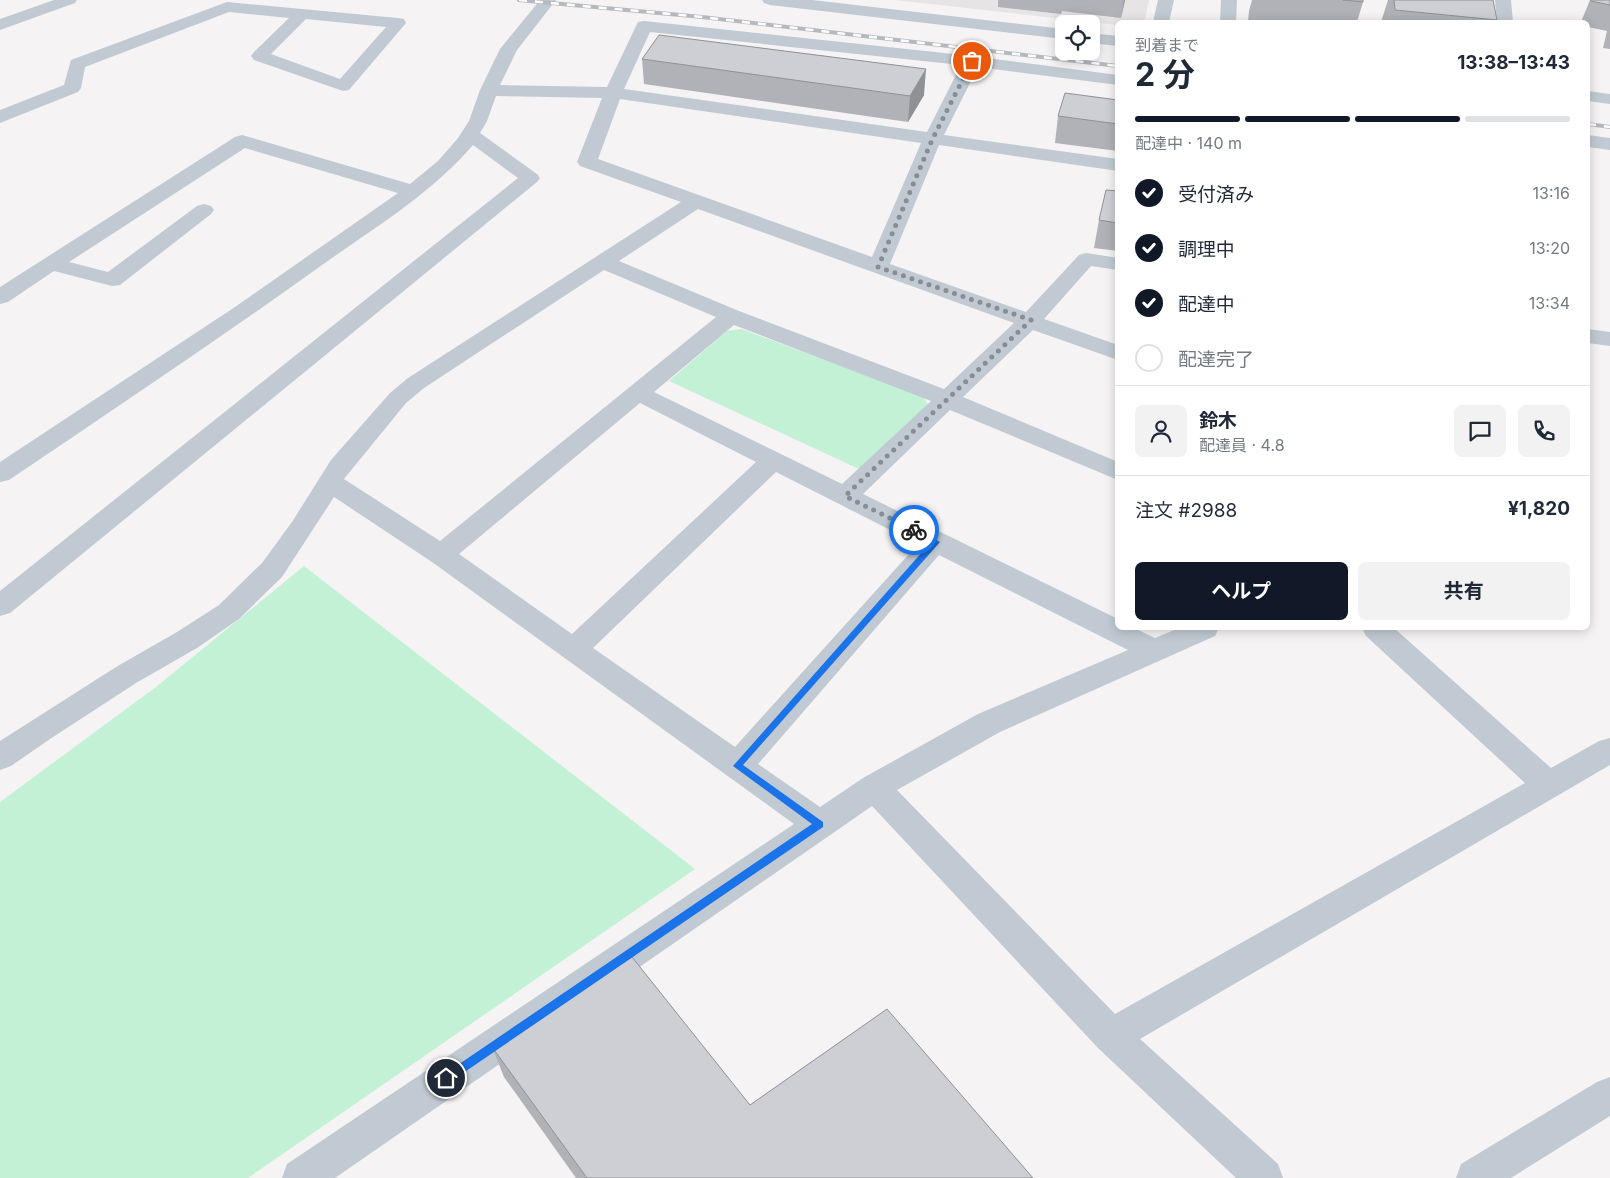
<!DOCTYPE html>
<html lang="ja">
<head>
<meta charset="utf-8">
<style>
  body { margin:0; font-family:Inter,"Noto Sans JP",sans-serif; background:#f2f2f3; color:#1f2937; height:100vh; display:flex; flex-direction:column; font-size:19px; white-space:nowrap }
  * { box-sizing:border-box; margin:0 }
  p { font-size:16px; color:#747a83 }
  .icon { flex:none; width:28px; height:28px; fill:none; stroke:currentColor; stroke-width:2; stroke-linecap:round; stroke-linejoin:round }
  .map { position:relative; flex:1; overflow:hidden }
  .sheet { position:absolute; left:1115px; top:20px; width:475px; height:610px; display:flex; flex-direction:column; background:#fff; border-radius:8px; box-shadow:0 2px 12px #0003 }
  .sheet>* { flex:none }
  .controls { position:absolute; left:1055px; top:15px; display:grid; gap:10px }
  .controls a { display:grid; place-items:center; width:45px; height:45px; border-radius:8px; background:#fff; box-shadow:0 2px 12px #0003; font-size:25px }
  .pin { position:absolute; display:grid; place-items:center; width:42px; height:42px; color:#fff; margin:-21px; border:2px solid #fff; border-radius:50%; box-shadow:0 1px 5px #0007 }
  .courier { position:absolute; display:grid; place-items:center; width:50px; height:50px; margin:-25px; border:4px solid #1a73e8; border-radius:50%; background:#fff; color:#222; box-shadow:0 1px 6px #0007 }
  .headline em { font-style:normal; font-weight:700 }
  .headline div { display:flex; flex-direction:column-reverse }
  .headline { display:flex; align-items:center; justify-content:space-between; height:85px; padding:0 20px }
  h1 { font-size:32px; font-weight:700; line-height:38px }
  .bar { display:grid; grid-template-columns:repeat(4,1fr); gap:8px 5px; align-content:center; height:60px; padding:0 20px }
  .bar i { height:6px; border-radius:4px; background:#e0e1e3 }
  .bar .active { background:#111827 }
  .bar p { grid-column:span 4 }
  .line { display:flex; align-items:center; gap:12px; padding:0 20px; border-top:1px solid #e0e1e3 }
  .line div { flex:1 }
  .round { display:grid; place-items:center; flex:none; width:52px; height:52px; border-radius:8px; background:#f2f2f3 }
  ol { padding:0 20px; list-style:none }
  li { display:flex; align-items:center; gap:15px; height:55px }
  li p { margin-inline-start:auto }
  li .icon { padding:5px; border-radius:50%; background:#111827; color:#fff; stroke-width:4 }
  li:last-child { color:#747a83 }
  li i { width:28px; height:28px; border:2px solid #e0e1e3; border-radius:50% }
  .button { display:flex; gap:10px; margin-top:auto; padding:10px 20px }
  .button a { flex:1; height:58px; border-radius:8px; background:#111827; color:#fff; font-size:20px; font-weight:700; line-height:58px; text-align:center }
  .button a+a { background:#f2f2f3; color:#1f2937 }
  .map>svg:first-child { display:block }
</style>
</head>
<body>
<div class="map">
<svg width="1610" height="1178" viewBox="0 0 1610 1178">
  <rect width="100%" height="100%" fill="#f5f3f3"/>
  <path fill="#e6e4e5" d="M 895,0 L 1149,0 L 1145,19 L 1136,22 L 1118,22 L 1117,25 Z"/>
  <g fill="#c3f1d5">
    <path d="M 741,329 L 923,396 L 930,408 L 859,469 L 669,381 L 727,331 Z"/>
    <path d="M 304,566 L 695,869 L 248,1178 L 0,1178 L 0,802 L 156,687 Z"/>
  </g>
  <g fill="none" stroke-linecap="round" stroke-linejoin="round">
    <g fill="#c1cad2" fill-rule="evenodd">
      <path d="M 54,0 L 77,0 L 75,3 L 0,30 L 0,19 Z"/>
      <path d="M 540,0 L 556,0 L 517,50 L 500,85 L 607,87 L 636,26 L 638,22 L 644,21 L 972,56 L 1118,75 L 1118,85 L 978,67 L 944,135 L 1118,159 L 1118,171 L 939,145 L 890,264 L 1026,312 L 1079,255 L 1086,253 L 1118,258 L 1118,270 L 1091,266 L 1044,319 L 1118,345 L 1118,360 L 1033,330 L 963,397 L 1118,462 L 1118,480 L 950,410 L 863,494 L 1118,619 L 1118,628 L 1134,628 L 1155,638 L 1179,628 L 1219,628 L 1215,636 L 1000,732 L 897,790 L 1115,1014 L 1525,783 L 1366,636 L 1362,628 L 1394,628 L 1551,768 L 1599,741 L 1610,738 L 1610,765 L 1140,1039 L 1278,1164 L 1283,1178 L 1236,1178 L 1098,1048 L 872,806 L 335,1178 L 282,1178 L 287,1164 L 794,824 L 432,562 L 334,497 L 282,577 L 239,619 L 197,648 L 136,683 L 50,739 L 11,766 L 0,770 L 0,741 L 116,667 L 177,632 L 219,605 L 262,563 L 292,522 L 331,460 L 390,393 L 408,378 L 681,202 L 580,166 L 577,162 L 602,98 L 496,96 L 487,121 L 480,133 L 537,174 L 540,178 L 537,182 L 10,613 L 0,616 L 0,591 L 518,178 L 473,145 C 431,194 374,228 322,265 C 219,339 114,409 9,480 L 0,482 L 0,462 L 235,307 L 398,193 L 245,148 L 69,262 L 108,272 L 197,206 L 204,204 L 211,206 L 214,210 L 211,214 L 120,285 L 112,286 L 54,271 L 8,302 L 0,304 L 0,287 L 235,137 L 242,135 L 249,137 L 410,184 L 438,161 L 458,138 L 469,121 L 480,90 L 500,49 ZM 650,32 L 961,65 L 927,132 L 624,89 ZM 620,99 L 921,143 L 872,257 L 598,159 ZM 698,209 L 1014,323 L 944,389 L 739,311 L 619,261 ZM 604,270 L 716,317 L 440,541 L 344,479 L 406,403 L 424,388 ZM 734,325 L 931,401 L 842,484 L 654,392 ZM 640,403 L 756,462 L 572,634 L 459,554 ZM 776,472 L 918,544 L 735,747 L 593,648 ZM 939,555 L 1128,650 L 978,714 L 863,778 L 820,807 L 758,764 Z"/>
      <path d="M 762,0 L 812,0 L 1064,29 L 1064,39 L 770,5 L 764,3 Z"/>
      <path d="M 1158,0 L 1174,0 L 1169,22 L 1153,22 Z"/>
      <path d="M 1221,0 L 1237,0 L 1236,22 L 1220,22 Z"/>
      <path d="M 1495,0 L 1511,0 L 1513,22 L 1497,22 Z"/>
      <path d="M 227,2 L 398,18 L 404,19 L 406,23 L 349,90 L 343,91 L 254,60 L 251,56 L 254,52 L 289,18 L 229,12 L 85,67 L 81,88 L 78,92 L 0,123 L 0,110 L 64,85 L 71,60 ZM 306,19 L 386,27 L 340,79 L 271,54 Z"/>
      <path d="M 1091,33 L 1118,36 L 1118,46 L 1091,43 Z"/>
      <path d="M 1588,91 L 1610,94 L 1610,104 L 1588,101 Z"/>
      <path d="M 1588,135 L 1610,138 L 1610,150 L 1588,147 Z"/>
      <path d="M 1588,329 L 1610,332 L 1610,346 L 1588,343 Z"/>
      <path d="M 1610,1077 L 1610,1116 L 1511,1178 L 1456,1178 L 1461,1164 L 1597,1082 Z"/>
    </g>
    <defs>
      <g id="rail">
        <path d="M 519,0 L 702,17 L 1118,66"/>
        <path d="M 1588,124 L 1610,127"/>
      </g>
    </defs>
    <use href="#rail" stroke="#b5b8bd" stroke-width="4"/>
    <use href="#rail" stroke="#fff" stroke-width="2.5" stroke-dasharray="8" stroke-linecap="butt"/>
  </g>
  <g fill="#b0b2b7">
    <path d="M 998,0 L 1125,0 L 1121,18 L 1062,11 L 1061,14 L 998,7 Z"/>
    <path d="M 1252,0 L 1363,0 L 1363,2 L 1357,22 L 1248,22 L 1249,11 Z"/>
    <path d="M 1388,0 L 1493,0 L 1497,20 L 1496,22 L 1381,22 Z"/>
    <path d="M 1590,0 L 1610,0 L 1610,49 L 1603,48 L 1607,31 L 1588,27 L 1588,22 L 1581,22 Z"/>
    <path d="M 642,59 L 924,95 L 908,122 L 644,84 Z"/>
    <path d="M 1118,100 L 1118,151 L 1055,143 L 1058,116 Z"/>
    <path d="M 1118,191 L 1118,251 L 1094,248 L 1099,220 Z"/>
    <path d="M 492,1047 L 750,1105 L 1033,1178 L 576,1178 L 504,1077 Z"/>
  </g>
  <g fill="#909195">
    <path d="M 1124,0 L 1125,0 L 1121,18 Z"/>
    <path d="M 926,69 L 924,95 L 908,122 L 910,96 Z"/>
  </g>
  <g fill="#cdcfd5" stroke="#909195">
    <path d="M 1343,0 L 1363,0 L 1363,2 Z"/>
    <path d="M 1394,0 L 1493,0 L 1497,20 L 1395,10 Z"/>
    <path d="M 1591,0 L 1610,0 L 1610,5 L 1591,1 Z"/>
    <path d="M 659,35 L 926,69 L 910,96 L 642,59 Z"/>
    <path d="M 1065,93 L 1118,100 L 1118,124 L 1058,116 Z"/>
    <path d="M 1106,190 L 1118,191 L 1118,223 L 1099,220 Z"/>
    <path d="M 632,957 L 750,1105 L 887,1009 L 1033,1178 L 587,1178 L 492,1047 Z"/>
  </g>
  <path fill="#1a73e8" d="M 911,528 L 916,528 L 940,542 L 743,765 L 823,822 L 823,827 L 450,1082 L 446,1084 L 443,1082 L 441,1078 L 443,1075 L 812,824 L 733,766 L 931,542 L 911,532 Z"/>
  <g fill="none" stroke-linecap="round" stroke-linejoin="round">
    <path stroke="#868d94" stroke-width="5" stroke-dasharray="0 9" d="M 914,530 L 845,496 L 1031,320 L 878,267 L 932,140 L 972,61"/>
  </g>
</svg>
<div class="controls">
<a><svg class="icon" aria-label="locate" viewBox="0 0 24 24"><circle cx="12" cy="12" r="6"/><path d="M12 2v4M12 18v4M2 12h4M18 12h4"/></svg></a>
</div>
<div class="pin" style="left:972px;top:61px;background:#ea580c"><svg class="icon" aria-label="bag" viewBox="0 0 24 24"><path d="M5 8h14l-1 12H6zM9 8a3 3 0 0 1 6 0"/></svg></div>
<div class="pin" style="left:446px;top:1078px;background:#1f2937"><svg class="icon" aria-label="home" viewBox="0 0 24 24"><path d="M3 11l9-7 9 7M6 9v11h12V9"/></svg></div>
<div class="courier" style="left:914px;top:530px"><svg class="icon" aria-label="bike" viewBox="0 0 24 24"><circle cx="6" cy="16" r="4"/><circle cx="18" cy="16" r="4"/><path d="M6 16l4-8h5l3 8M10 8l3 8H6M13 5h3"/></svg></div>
<section class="sheet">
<div class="headline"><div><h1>2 分</h1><p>到着まで</p></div><em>13:38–13:43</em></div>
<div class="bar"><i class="active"></i><i class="active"></i><i class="active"></i><i></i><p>配達中 · 140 m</p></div>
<ol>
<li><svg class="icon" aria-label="check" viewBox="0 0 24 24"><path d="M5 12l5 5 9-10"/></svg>受付済み<p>13:16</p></li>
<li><svg class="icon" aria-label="check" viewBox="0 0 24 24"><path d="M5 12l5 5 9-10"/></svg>調理中<p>13:20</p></li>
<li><svg class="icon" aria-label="check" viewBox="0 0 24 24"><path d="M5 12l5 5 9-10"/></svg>配達中<p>13:34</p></li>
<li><i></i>配達完了</li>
</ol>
<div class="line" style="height:90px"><a class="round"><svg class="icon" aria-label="person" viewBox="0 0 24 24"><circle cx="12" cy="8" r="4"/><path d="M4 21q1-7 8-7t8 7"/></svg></a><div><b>鈴木</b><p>配達員 · 4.8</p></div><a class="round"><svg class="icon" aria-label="chat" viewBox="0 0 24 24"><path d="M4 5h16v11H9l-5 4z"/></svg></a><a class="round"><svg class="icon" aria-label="phone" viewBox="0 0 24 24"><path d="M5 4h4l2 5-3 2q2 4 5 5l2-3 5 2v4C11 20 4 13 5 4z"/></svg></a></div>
<div class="line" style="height:65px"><div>注文 #2988</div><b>¥1,820</b></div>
<div class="button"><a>ヘルプ</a><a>共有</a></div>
</section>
</div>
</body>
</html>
